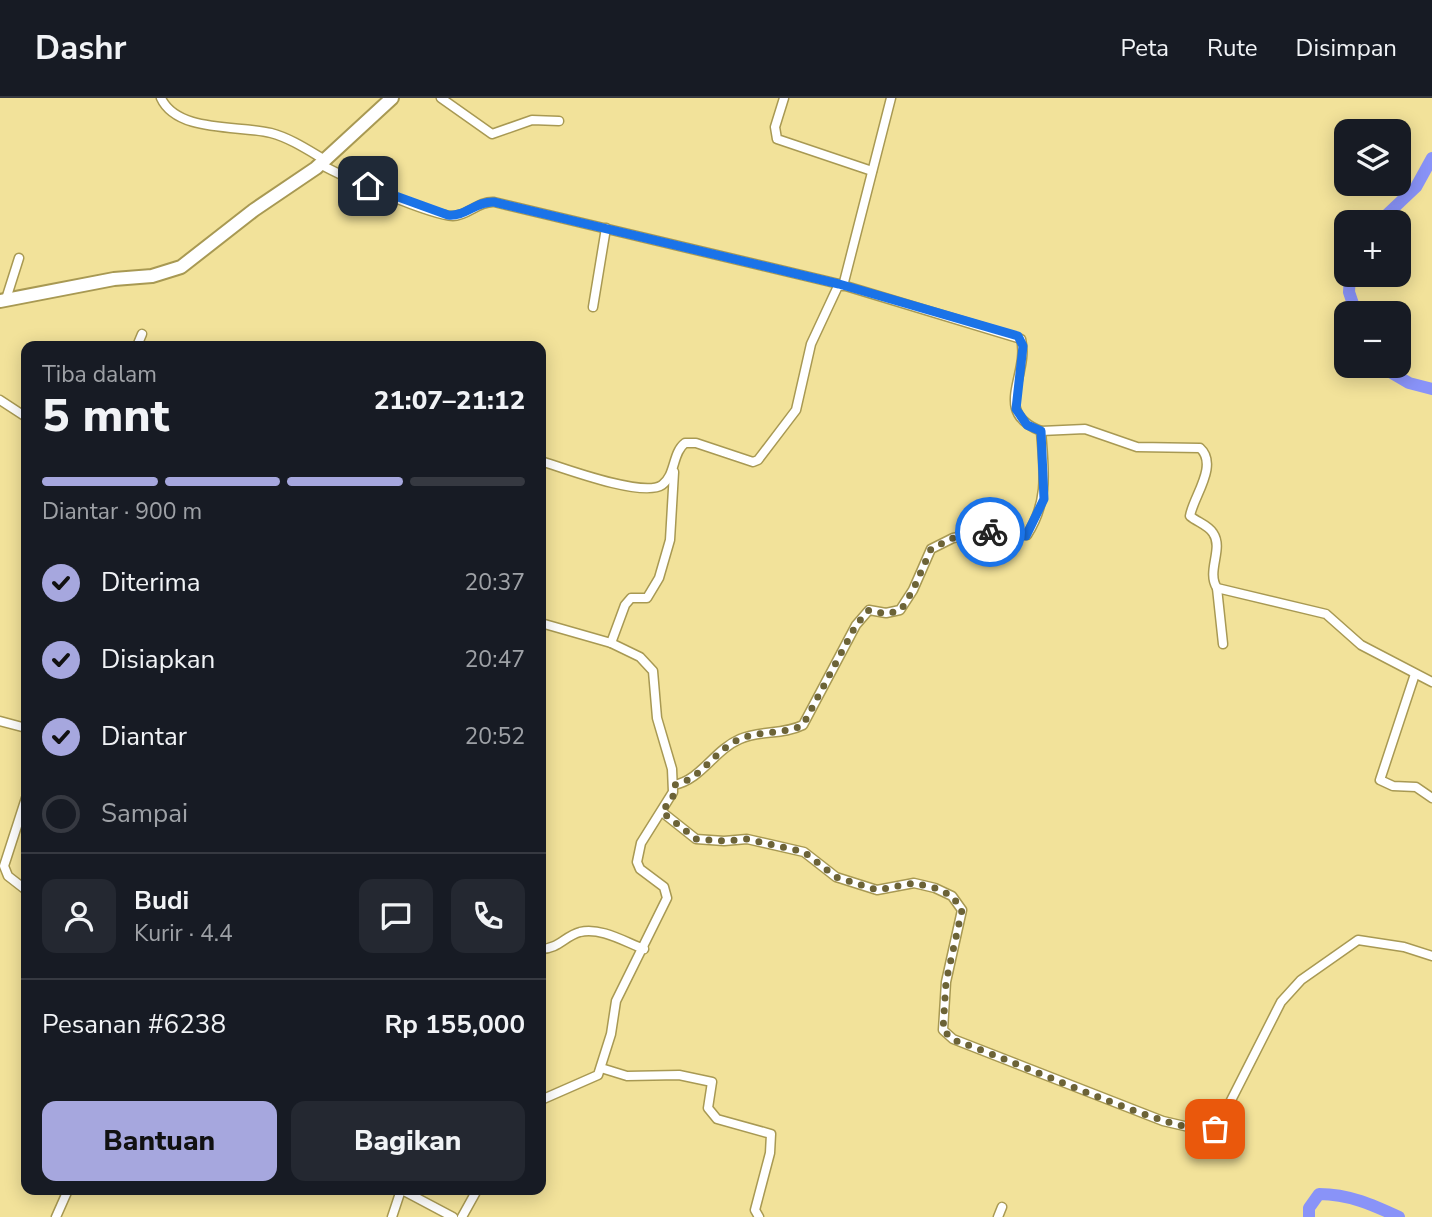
<!DOCTYPE html>
<html lang="id">
<head>
<meta charset="utf-8">
<style>
  body { margin:0; font-family:"Nunito Sans",sans-serif; background:#242831; color:#f1f3f6; height:100vh; display:flex; flex-direction:column; font-size:26px; white-space:nowrap }
  * { box-sizing:border-box; margin:0 }
  p { font-size:23px; color:#9ea1a6 }
  .icon { flex:none; width:38px; height:38px; fill:none; stroke:currentColor; stroke-width:2; stroke-linecap:round; stroke-linejoin:round }
  .map { position:relative; flex:1; overflow:hidden }
  .details { position:absolute; left:21px; top:243px; width:525px; height:854px; display:flex; flex-direction:column; background:#171b24; border-radius:14px; box-shadow:0 4px 18px #0003 }
  .details>* { flex:none }
  .fabs { position:absolute; left:1334px; top:21px; display:grid; gap:14px }
  .fabs a { display:grid; place-items:center; width:77px; height:77px; border-radius:14px; background:#171b24; box-shadow:0 4px 18px #0003; font-size:35px }
  .pin { position:absolute; display:grid; place-items:center; width:60px; height:60px; color:#fff; margin:-30px; border-radius:14px; box-shadow:0 4px 10px #0006 }
  .courier { position:absolute; display:grid; place-items:center; width:70px; height:70px; margin:-35px; border:5px solid #1a73e8; border-radius:50%; background:#fff; color:#222; box-shadow:0 2px 9px #0007 }
  .summary em { font-style:normal; font-weight:800 }
  .summary div { display:flex; flex-direction:column-reverse }
  .summary { display:flex; align-items:center; justify-content:space-between; height:119px; padding:0 21px }
  h1 { font-size:46px; font-weight:800; line-height:52px }
  .bar { display:grid; grid-template-columns:repeat(4,1fr); gap:10px 7px; align-content:center; height:84px; padding:0 21px }
  .bar i { height:9px; border-radius:5px; background:#363941 }
  .bar .on { background:#a6a7de }
  .bar p { grid-column:span 4 }
  .line { display:flex; align-items:center; gap:18px; padding:0 21px; border-top:2px solid #363941 }
  .line div { flex:1 }
  .round { display:grid; place-items:center; flex:none; width:74px; height:74px; border-radius:14px; background:#242831 }
  ol { padding:0 21px; list-style:none }
  li { display:flex; align-items:center; gap:21px; height:77px }
  li p { margin-inline-start:auto }
  li .icon { padding:7px; border-radius:50%; background:#a6a7de; color:#111; stroke-width:4 }
  li:last-child { color:#9ea1a6 }
  li i { width:38px; height:38px; border:4px solid #363941; border-radius:50% }
  .button { display:flex; gap:14px; margin-top:auto; padding:14px 21px }
  .button a { flex:1; height:80px; border-radius:14px; background:#a6a7de; color:#111; font-size:28px; font-weight:800; line-height:80px; text-align:center }
  .button a+a { background:#242831; color:#f1f3f6 }
  header { display:flex; align-items:center; gap:42px; box-sizing:border-box; height:98px; padding:0 35px; background:#171b24; border-bottom:2px solid #363941 }
  header strong { font-size:33px }
  nav { display:flex; gap:38px; margin-inline-start:auto; font-size:24px }
  .map>svg:first-child { display:block }
</style>
</head>
<body>
<header>
<strong>Dashr</strong>
<nav><a>Peta</a><a>Rute</a><a>Disimpan</a></nav>
</header>
<div class="map">
<svg width="1432" height="1119" viewBox="0 0 1432 1119">
  <rect width="100%" height="100%" fill="#f2e29a"/>
  <g fill="none" stroke-linecap="round" stroke-linejoin="round">
    <g stroke="#8993f8" stroke-width="12">
      <path d="M 1379,124 L 1416,89 L 1432,60"/>
      <path d="M 1350,177 L 1349,194 L 1356,215"/>
      <path d="M 1380,268 L 1409,285 L 1432,291"/>
      <path d="M 1309,1119 L 1309,1110 L 1319,1096 C 1349,1096 1373,1107 1399,1119"/>
    </g>
    <defs>
      <g id="street">
        <path d="M 161,0 C 177,35 239,27 271,35 C 290,40 308,52 325,62"/>
        <path d="M 441,0 L 492,36 L 532,22 L 559,23"/>
        <path d="M 784,0 L 775,29 L 777,41 L 872,73"/>
        <path d="M 320,66 C 343,79 430,117 453,118 C 468,118 478,103 494,104 L 839,186 L 1021,241 C 1030,277 991,314 1041,333 C 1044,372 1049,403 1027,437 L 993,433 L 953,440 L 931,451 L 913,492 L 900,512 L 886,515 L 869,512 L 856,527 L 803,627 C 783,637 760,632 740,641 C 714,652 701,682 674,687"/>
        <path d="M 843,188 L 891,0"/>
        <path d="M 6,201 L 19,160"/>
        <path d="M 593,209 L 606,130"/>
        <path d="M 137,248 L 142,236"/>
        <path d="M 0,302 L 26,319"/>
        <path d="M 1041,333 L 1085,331 L 1137,349 L 1200,350 C 1219,367 1193,399 1190,418 C 1197,424 1208,427 1213,435 C 1224,451 1206,473 1217,490 L 1326,516 L 1361,547 L 1432,584"/>
        <path d="M 541,363 C 563,370 643,400 662,387 C 676,377 672,355 685,345 L 696,345 L 753,364 L 758,362 L 796,312 L 811,246 L 839,186"/>
        <path d="M 1217,490 L 1223,546"/>
        <path d="M 541,525 L 611,545 L 625,507 L 631,500 L 647,500 L 659,480 L 670,442 L 674,374"/>
        <path d="M 1415,576 L 1380,682 L 1393,688 L 1416,689 L 1432,700"/>
        <path d="M 0,623 L 26,630"/>
        <path d="M 26,700 L 4,768 L 8,778 L 26,792"/>
        <path d="M 662,714 L 696,741 L 724,743 L 747,741 L 804,754 L 836,779 L 877,792 L 914,785 L 935,790 L 952,798 L 962,812 L 946,884 L 943,932 L 953,941 L 1163,1023 L 1206,1033 L 1218,1028 L 1281,904 L 1301,882 L 1358,842 L 1404,849 L 1432,858"/>
        <path d="M 541,851 C 558,851 565,838 580,834 C 601,829 625,844 644,851"/>
        <path d="M 601,970 L 627,978 L 679,977 L 712,984 L 708,1010 L 717,1021 L 771,1036 L 770,1055 L 755,1112 L 759,1119"/>
        <path d="M 541,1002 L 598,977 L 611,936 L 616,903 L 667,800 L 664,789 L 640,771 L 637,764 L 641,745 L 673,694 L 672,671 L 657,620 L 653,573 L 640,559 L 611,545"/>
        <path d="M 402,1092 L 453,1119"/>
        <path d="M 56,1119 L 68,1092"/>
        <path d="M 392,1119 L 401,1092"/>
        <path d="M 462,1119 L 477,1092"/>
        <path d="M 998,1119 L 1002,1109"/>
      </g>
      <path id="secondary" d="M 0,203 L 114,181 L 152,178 L 181,169 L 254,112 L 316,70 L 392,0"/>
    </defs>
    <use href="#street" stroke="#a89953" stroke-width="11"/>
    <use href="#secondary" stroke="#a89953" stroke-width="16"/>
    <use href="#street" stroke="#fff" stroke-width="8"/>
    <use href="#secondary" stroke="#fff" stroke-width="12"/>
  </g>
  <g fill="none" stroke-linecap="round" stroke-linejoin="round">
    <path stroke="#6c6337" stroke-width="7" stroke-dasharray="0 12.6" d="M 990,434 L 953,440 L 931,451 L 913,492 L 901,512 L 886,516 L 869,512 L 856,527 L 803,627 C 783,637 760,632 740,641 C 714,652 701,682 674,687 L 673,698 L 662,714 L 696,741 L 724,743 L 747,741 L 804,754 L 836,779 L 877,792 L 914,785 L 935,790 L 952,798 L 962,812 L 946,884 L 943,932 L 953,942 C 996,954 1186,1043 1215,1031"/>
    <path stroke="#1a73e8" stroke-width="9" d="M 368,88 L 448,117 C 465,119 476,103 494,104 L 839,186 L 1018,238 L 1023,248 L 1016,311 L 1027,327 L 1041,333 L 1044,401 L 1026,438 L 990,434"/>
  </g>
</svg>
<div class="fabs">
<a><svg class="icon" aria-label="layers" viewBox="0 0 24 24"><path d="M12 4l9 5-9 5-9-5zM3 14l9 5 9-5"/></svg></a>
<a>+</a>
<a>−</a>
</div>
<div class="pin" style="left:1215px;top:1031px;background:#ea580c"><svg class="icon" aria-label="bag" viewBox="0 0 24 24"><path d="M5 8h14l-1 12H6zM9 8a3 3 0 0 1 6 0"/></svg></div>
<div class="pin" style="left:368px;top:88px;background:#1f2937"><svg class="icon" aria-label="home" viewBox="0 0 24 24"><path d="M3 11l9-7 9 7M6 9v11h12V9"/></svg></div>
<div class="courier" style="left:990px;top:434px"><svg class="icon" aria-label="bike" viewBox="0 0 24 24"><circle cx="6" cy="16" r="4"/><circle cx="18" cy="16" r="4"/><path d="M6 16l4-8h5l3 8M10 8l3 8H6M13 5h3"/></svg></div>
<section class="details">
<div class="summary"><div><h1>5 mnt</h1><p>Tiba dalam</p></div><em>21:07–21:12</em></div>
<div class="bar"><i class="on"></i><i class="on"></i><i class="on"></i><i></i><p>Diantar · 900 m</p></div>
<ol>
<li><svg class="icon" aria-label="check" viewBox="0 0 24 24"><path d="M5 12l5 5 9-10"/></svg>Diterima<p>20:37</p></li>
<li><svg class="icon" aria-label="check" viewBox="0 0 24 24"><path d="M5 12l5 5 9-10"/></svg>Disiapkan<p>20:47</p></li>
<li><svg class="icon" aria-label="check" viewBox="0 0 24 24"><path d="M5 12l5 5 9-10"/></svg>Diantar<p>20:52</p></li>
<li><i></i>Sampai</li>
</ol>
<div class="line" style="height:126px"><a class="round"><svg class="icon" aria-label="person" viewBox="0 0 24 24"><circle cx="12" cy="8" r="4"/><path d="M4 21q1-7 8-7t8 7"/></svg></a><div><b>Budi</b><p>Kurir · 4.4</p></div><a class="round"><svg class="icon" aria-label="chat" viewBox="0 0 24 24"><path d="M4 5h16v11H9l-5 4z"/></svg></a><a class="round"><svg class="icon" aria-label="phone" viewBox="0 0 24 24"><path d="M5 4h4l2 5-3 2q2 4 5 5l2-3 5 2v4C11 20 4 13 5 4z"/></svg></a></div>
<div class="line" style="height:91px"><div>Pesanan #6238</div><b>Rp 155,000</b></div>
<div class="button"><a>Bantuan</a><a>Bagikan</a></div>
</section>
</div>
</body>
</html>
